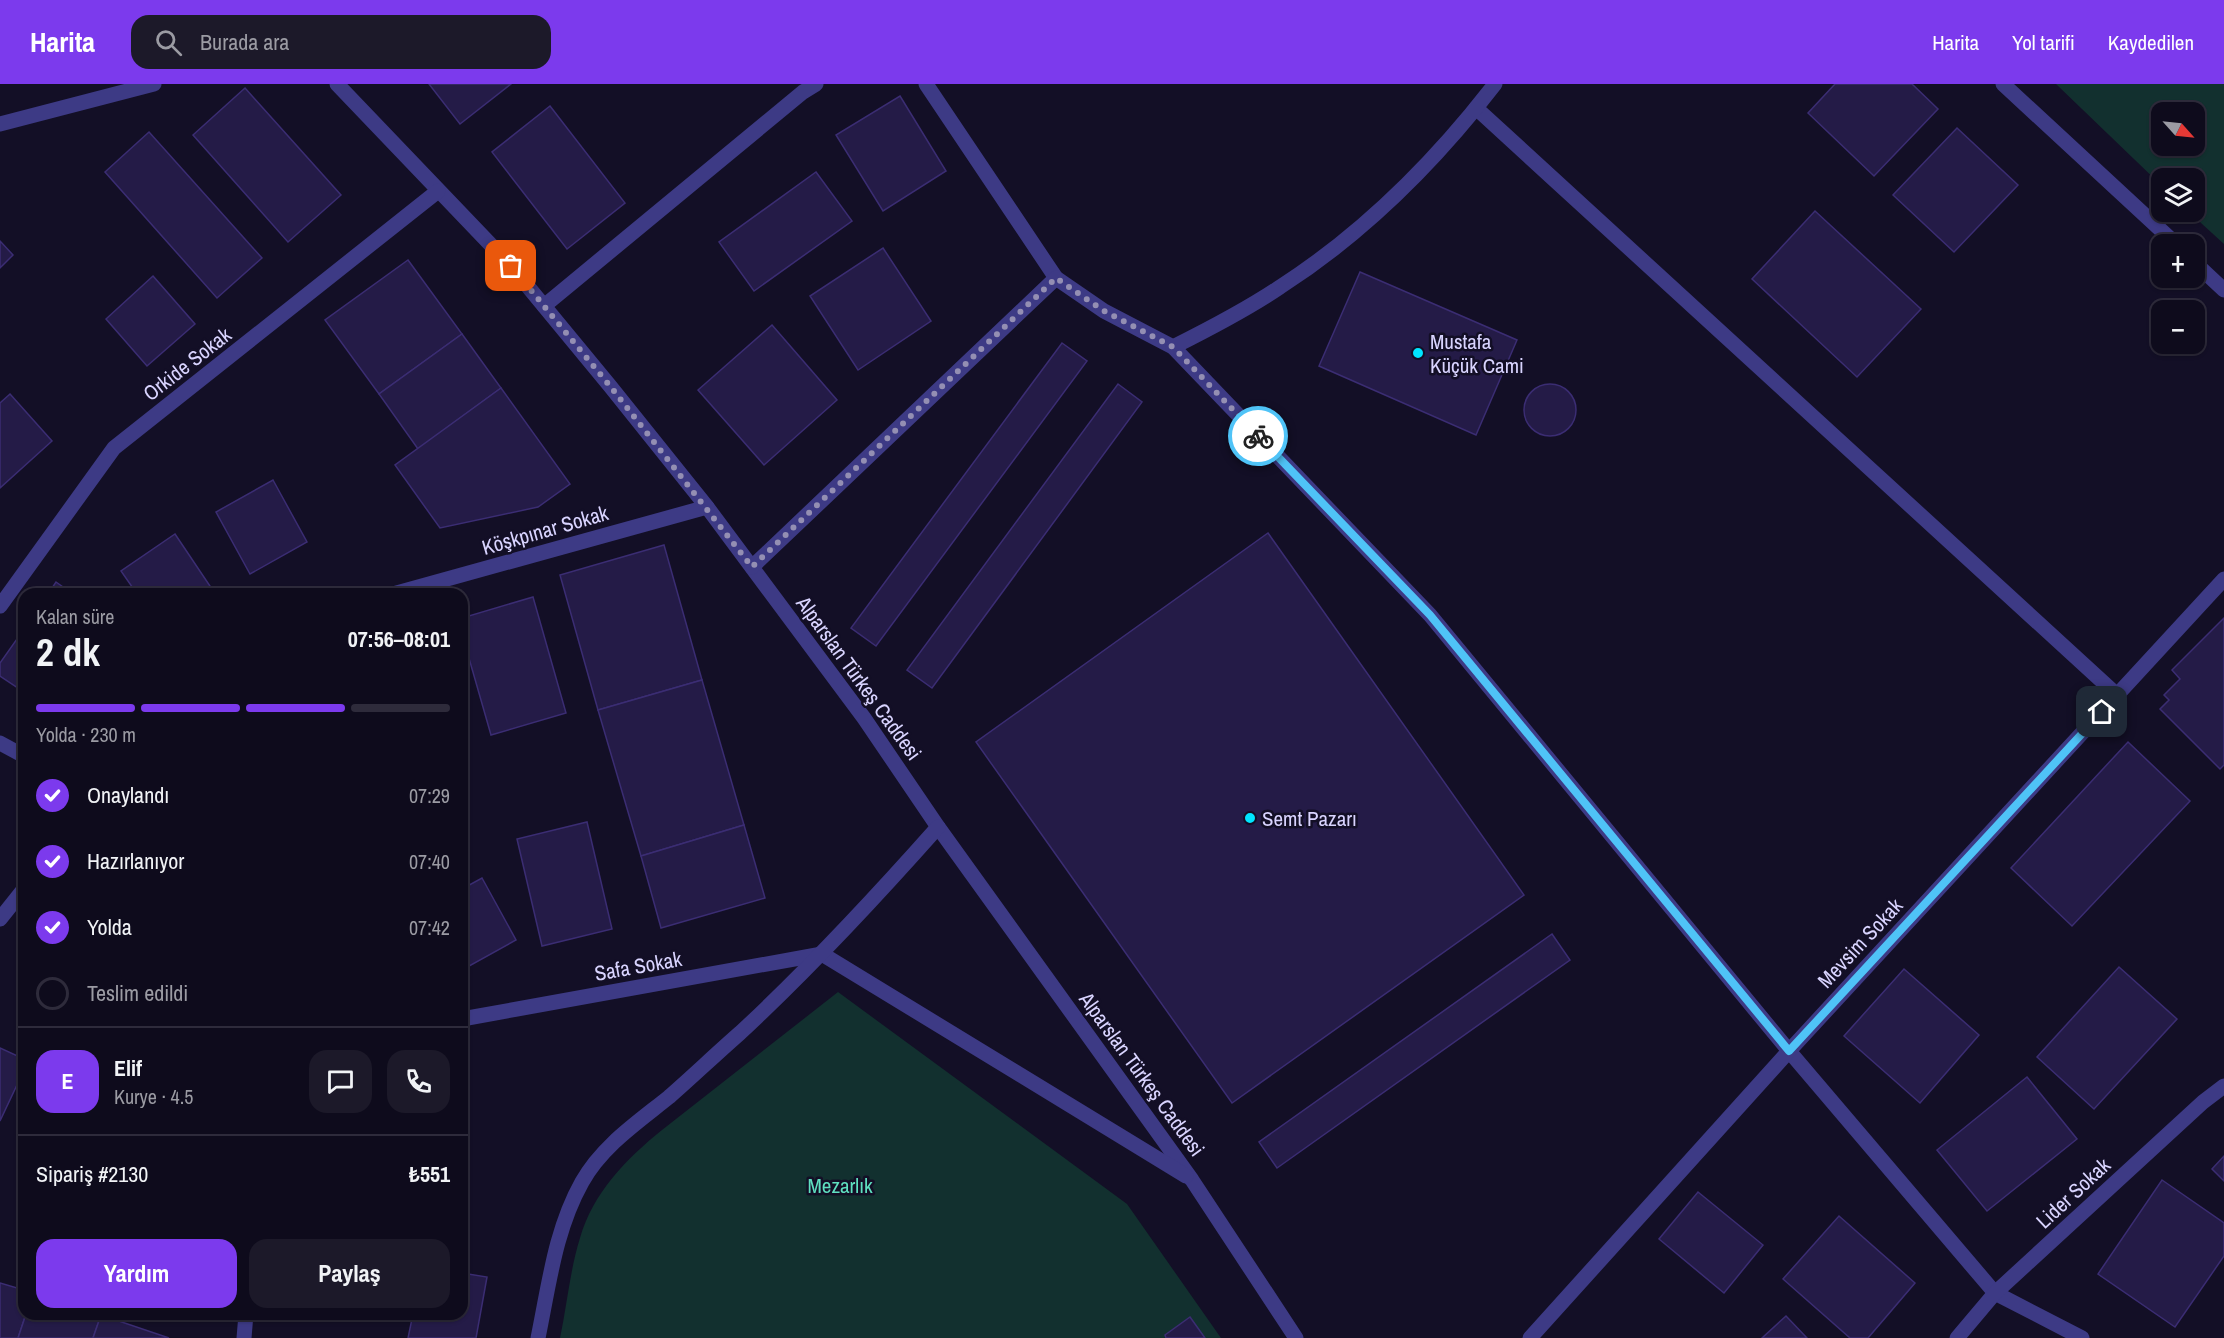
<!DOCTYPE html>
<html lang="tr">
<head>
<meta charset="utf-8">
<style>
  body { margin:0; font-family:"Archivo Narrow",sans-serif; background:#1c1929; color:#f1f3f6; height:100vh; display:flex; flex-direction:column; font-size:22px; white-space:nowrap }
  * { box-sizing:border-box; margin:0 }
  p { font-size:20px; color:#9b9ba3 }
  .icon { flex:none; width:33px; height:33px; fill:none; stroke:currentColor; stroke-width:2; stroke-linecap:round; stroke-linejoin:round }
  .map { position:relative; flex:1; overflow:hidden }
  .sheet { position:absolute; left:18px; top:504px; width:450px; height:732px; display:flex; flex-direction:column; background:#0e0b1c; border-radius:18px; box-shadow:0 2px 4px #0004,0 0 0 2px #2e2b3b }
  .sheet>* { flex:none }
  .needle { width:39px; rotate:117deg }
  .buttons { position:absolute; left:2151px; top:18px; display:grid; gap:12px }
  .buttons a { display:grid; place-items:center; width:54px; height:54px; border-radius:12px; background:#0e0b1c; box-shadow:0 2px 4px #0004,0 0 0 2px #2e2b3b; font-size:30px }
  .pin { position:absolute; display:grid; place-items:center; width:51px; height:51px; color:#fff; margin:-26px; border-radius:12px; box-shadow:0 3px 9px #0006 }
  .courier { position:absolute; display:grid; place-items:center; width:60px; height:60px; margin:-30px; border:4px solid #4fc3f7; border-radius:50%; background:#fff; color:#222; box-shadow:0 2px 8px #0007 }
  .overview em { font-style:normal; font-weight:800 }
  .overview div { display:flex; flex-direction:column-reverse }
  .overview { display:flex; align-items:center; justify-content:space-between; height:102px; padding:0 18px }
  h1 { font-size:39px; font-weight:800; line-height:45px }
  .bar { display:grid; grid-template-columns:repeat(4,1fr); gap:9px 6px; align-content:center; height:72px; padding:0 18px }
  .bar i { height:8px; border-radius:4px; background:#2e2b3b }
  .bar .selected { background:#7c3aed }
  .bar p { grid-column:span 4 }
  .line { display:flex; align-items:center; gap:15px; padding:0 18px; border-top:2px solid #2e2b3b }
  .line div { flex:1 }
  .round { display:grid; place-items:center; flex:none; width:63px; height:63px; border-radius:18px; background:#1c1929 }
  ol { padding:0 18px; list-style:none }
  li { display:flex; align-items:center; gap:18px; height:66px }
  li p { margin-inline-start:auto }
  li .icon { padding:6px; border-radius:50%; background:#7c3aed; color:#fff; stroke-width:4 }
  li:last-child { color:#9b9ba3 }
  li i { width:33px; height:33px; border:3px solid #2e2b3b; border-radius:50% }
  .primary-button { display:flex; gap:12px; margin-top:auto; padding:12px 18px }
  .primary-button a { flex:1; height:69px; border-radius:18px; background:#7c3aed; color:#fff; font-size:24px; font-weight:800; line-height:69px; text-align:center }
  .primary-button a+a { background:#1c1929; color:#f1f3f6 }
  header { display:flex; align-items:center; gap:36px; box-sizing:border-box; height:84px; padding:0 30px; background:#7c3aed; color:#fff }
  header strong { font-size:28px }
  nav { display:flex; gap:33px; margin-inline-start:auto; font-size:21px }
  .search { width:420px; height:54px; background:#1c1929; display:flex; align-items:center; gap:15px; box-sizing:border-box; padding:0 21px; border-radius:18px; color:#9b9ba3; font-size:22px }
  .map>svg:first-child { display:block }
</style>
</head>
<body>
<header>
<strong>Harita</strong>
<div class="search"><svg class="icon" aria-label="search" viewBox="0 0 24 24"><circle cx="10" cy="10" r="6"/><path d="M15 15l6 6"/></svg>Burada ara</div>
<nav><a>Harita</a><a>Yol tarifi</a><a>Kaydedilen</a></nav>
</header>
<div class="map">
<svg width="2224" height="1254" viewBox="0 0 2224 1254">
  <rect width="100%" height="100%" fill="#130f26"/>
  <g fill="#12302f" fill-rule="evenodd">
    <path d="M 2056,0 L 2224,0 L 2224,160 L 2189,128 L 2194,128 L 2194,94 L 2162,94 L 2161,101 ZM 2162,28 L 2194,28 L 2194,62 L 2162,62 Z"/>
    <path d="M 838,908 L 1127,1120 L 1221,1254 L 560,1254 C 567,1221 570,1186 580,1154 C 593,1109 626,1075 662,1046 Z"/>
  </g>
  <g fill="#241b47" stroke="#3b2d73" stroke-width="1.5">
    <path d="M 429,0 L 511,0 L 460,40 Z"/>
    <path d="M 1835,0 L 1912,0 L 1938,25 L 1874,92 L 1808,29 Z"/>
    <path d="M 245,4 L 341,111 L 288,158 L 193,51 Z"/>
    <path d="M 900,12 L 946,87 L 883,127 L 836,51 Z"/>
    <path d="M 550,22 L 625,119 L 567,165 L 492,68 Z"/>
    <path d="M 1957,44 L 2018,101 L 1954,168 L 1893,111 Z"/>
    <path d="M 149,48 L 262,174 L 217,214 L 105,88 Z"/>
    <path d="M 816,88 L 852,137 L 754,207 L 719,158 Z"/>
    <path d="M 1815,127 L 1921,225 L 1857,293 L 1752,195 Z"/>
    <path d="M 0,157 L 13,171 L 0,184 Z"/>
    <path d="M 883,164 L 931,237 L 858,286 L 810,212 Z"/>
    <path d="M 408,176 L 462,250 L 379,310 L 325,236 Z"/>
    <path d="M 1360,188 L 1517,256 L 1476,351 L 1319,282 Z"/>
    <path d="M 153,192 L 195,240 L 147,282 L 106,235 Z"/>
    <path d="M 772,241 L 837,316 L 764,381 L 698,306 Z"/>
    <path d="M 462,250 L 501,304 L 418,365 L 379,310 Z"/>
    <path d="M 1062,259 L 1087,277 L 876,562 L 851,544 Z"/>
    <path d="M 1118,300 L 1142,318 L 932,604 L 907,586 Z"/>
    <circle cx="1550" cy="326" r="26"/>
    <path d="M 501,304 L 570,400 L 538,423 L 440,444 L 395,381 Z"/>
    <path d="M 10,310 L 52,357 L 0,404 L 0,319 Z"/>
    <path d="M 273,396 L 307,458 L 250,490 L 216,428 Z"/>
    <path d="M 1268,449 L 1524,811 L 1232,1019 L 976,658 Z"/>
    <path d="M 175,450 L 214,508 L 137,510 L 121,487 Z"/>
    <path d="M 664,461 L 702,596 L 598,626 L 560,491 Z"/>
    <path d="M 56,498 L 73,510 L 48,510 Z"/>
    <path d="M 533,513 L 566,629 L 491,651 L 462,550 L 462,534 Z"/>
    <path d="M 2224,534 L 2224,681 L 2220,685 L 2160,625 L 2169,616 L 2164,611 L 2180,595 L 2172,586 Z"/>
    <path d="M 24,545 L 24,608 L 0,592 L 0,579 Z"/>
    <path d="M 702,596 L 744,741 L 641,772 L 598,626 Z"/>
    <path d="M 2128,658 L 2190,717 L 2072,842 L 2011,784 Z"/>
    <path d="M 587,738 L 612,845 L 542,862 L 517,755 Z"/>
    <path d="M 744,741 L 765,814 L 661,844 L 641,772 Z"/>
    <path d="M 482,794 L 516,856 L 462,886 L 462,805 Z"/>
    <path d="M 1552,850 L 1570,876 L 1277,1084 L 1259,1058 Z"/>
    <path d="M 2119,883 L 2177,935 L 2094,1025 L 2037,973 Z"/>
    <path d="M 1904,885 L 1979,951 L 1920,1019 L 1844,952 Z"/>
    <path d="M 0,964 L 24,975 L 24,986 L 0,1037 Z"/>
    <path d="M 2027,993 L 2077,1055 L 1987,1127 L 1937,1066 Z"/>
    <path d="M 2224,1072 L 2224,1097 L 2212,1085 Z"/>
    <path d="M 2162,1096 L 2224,1139 L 2224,1172 L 2175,1243 L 2098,1190 Z"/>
    <path d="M 1698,1108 L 1763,1161 L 1724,1209 L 1659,1155 Z"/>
    <path d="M 1839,1132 L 1915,1199 L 1868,1254 L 1850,1254 L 1783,1195 Z"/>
    <path d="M 462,1189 L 487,1193 L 476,1254 L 408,1254 L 413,1230 L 462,1230 Z"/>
    <path d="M 0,1199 L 24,1206 L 24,1230 L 26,1230 L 18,1254 L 0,1254 Z"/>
    <path d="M 26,1230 L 96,1230 L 101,1231 L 93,1254 L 18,1254 Z"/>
    <path d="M 101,1231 L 169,1254 L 93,1254 Z"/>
    <path d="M 1786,1232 L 1807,1254 L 1762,1254 Z"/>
    <path d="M 1190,1233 L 1205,1254 L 1166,1254 L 1165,1251 Z"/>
  </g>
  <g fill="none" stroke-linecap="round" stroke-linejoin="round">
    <g stroke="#3d3a85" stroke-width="15">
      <path d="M 337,0 L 511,182 L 610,302 L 707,423 L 864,634 L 938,743 L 1192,1096 L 1296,1254"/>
      <path d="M 926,0 L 1056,194 L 1104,227 L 1173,263 L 1430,531 L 1789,967 L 1995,1209 L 2082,1254"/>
      <path d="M 2003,0 L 2176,160"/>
      <path d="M 1476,24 L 2117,611"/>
      <path d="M 0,40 L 154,0"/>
      <path d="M 2194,178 L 2224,206"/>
      <path d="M 544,222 L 803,8 L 816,0"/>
      <path d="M 1173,263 C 1209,245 1246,226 1280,203 C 1364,149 1434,79 1495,0"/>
      <path d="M 752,483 L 1056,194"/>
      <path d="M 393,510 L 707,423"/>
      <path d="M 0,522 L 114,364 L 438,107"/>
      <path d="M 0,659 L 24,672"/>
      <path d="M 0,835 L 24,805"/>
      <path d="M 462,935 L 822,870 L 1186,1092"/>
      <path d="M 244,1254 L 246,1230"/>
      <path d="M 538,1254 C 549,1201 555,1146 582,1098 C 602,1062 638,1038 669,1013 C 693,992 716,970 740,949 C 810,884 875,814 938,743"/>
      <path d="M 1530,1254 L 1789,967 L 2224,495"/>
      <path d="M 1957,1254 L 1995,1209 L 2203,1018 L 2224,1002"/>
    </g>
  </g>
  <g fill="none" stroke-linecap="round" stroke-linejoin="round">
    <path stroke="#948fb3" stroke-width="6" stroke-dasharray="0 10.8" d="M 511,182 L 610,302 L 752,483 L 1056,194 L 1104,227 L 1173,263 L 1258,352"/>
    <path stroke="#4fc3f7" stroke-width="8" d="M 1258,352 L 1430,531 L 1789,967 L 2102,628"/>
  </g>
  <g fill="#00e5ff" stroke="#130f26" stroke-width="2">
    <circle cx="1418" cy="269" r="6"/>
    <circle cx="1250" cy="734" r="6"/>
  </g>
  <g text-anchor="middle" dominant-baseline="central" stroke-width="5" stroke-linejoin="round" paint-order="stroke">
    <g font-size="21" fill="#d9d4ff" stroke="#130f26" text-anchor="start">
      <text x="1430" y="257">Mustafa<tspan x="1430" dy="24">Küçük Cami</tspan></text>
      <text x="1262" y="734">Semt Pazarı</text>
    </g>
    <g font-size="21" fill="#d9d4ff" stroke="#130f26">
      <text transform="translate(187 280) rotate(-38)">Orkide Sokak</text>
      <text transform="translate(545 446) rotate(-16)">Köşkpınar Sokak</text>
      <text transform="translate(859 594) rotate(54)">Alparslan Türkeş Caddesi</text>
      <text transform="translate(1860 859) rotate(-47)">Mevsim Sokak</text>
      <text transform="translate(638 882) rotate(-10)">Safa Sokak</text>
      <text transform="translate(1142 990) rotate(54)">Alparslan Türkeş Caddesi</text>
      <text transform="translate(2073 1109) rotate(-43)">Lider Sokak</text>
    </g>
    <g font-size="21" fill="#5fe0c0" stroke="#130f26">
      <text x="840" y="1101">Mezarlık</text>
    </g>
  </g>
</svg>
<div class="buttons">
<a><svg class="needle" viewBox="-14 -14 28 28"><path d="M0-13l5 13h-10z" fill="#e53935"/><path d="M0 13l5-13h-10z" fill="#9b9ba3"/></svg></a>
<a><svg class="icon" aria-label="layers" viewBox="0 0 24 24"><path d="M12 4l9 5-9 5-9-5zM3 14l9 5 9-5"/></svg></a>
<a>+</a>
<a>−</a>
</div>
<div class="pin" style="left:511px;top:182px;background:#ea580c"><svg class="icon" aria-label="bag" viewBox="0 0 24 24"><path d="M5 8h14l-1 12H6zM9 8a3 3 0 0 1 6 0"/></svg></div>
<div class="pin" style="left:2102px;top:628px;background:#1f2937"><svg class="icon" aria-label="home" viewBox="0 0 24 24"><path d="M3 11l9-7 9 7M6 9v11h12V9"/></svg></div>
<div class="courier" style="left:1258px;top:352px"><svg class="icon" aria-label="bike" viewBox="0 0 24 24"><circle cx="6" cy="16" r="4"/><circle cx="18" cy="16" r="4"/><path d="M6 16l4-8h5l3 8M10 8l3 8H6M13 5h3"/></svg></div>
<section class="sheet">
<div class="overview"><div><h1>2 dk</h1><p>Kalan süre</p></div><em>07:56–08:01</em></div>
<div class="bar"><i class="selected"></i><i class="selected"></i><i class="selected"></i><i></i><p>Yolda · 230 m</p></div>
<ol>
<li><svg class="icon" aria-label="check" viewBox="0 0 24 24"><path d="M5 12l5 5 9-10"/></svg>Onaylandı<p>07:29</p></li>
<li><svg class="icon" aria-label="check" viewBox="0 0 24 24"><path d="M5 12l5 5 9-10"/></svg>Hazırlanıyor<p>07:40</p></li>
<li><svg class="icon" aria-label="check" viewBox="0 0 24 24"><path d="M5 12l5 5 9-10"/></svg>Yolda<p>07:42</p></li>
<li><i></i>Teslim edildi</li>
</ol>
<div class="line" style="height:108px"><b class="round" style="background:#7c3aed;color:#fff">E</b><div><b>Elif</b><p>Kurye · 4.5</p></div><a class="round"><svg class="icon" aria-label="chat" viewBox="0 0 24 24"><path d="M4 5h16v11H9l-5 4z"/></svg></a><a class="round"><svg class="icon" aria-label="phone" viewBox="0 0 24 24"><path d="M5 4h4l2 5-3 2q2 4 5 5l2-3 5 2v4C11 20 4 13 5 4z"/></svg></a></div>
<div class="line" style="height:78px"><div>Sipariş #2130</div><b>₺551</b></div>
<div class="primary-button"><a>Yardım</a><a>Paylaş</a></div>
</section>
</div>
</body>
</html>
